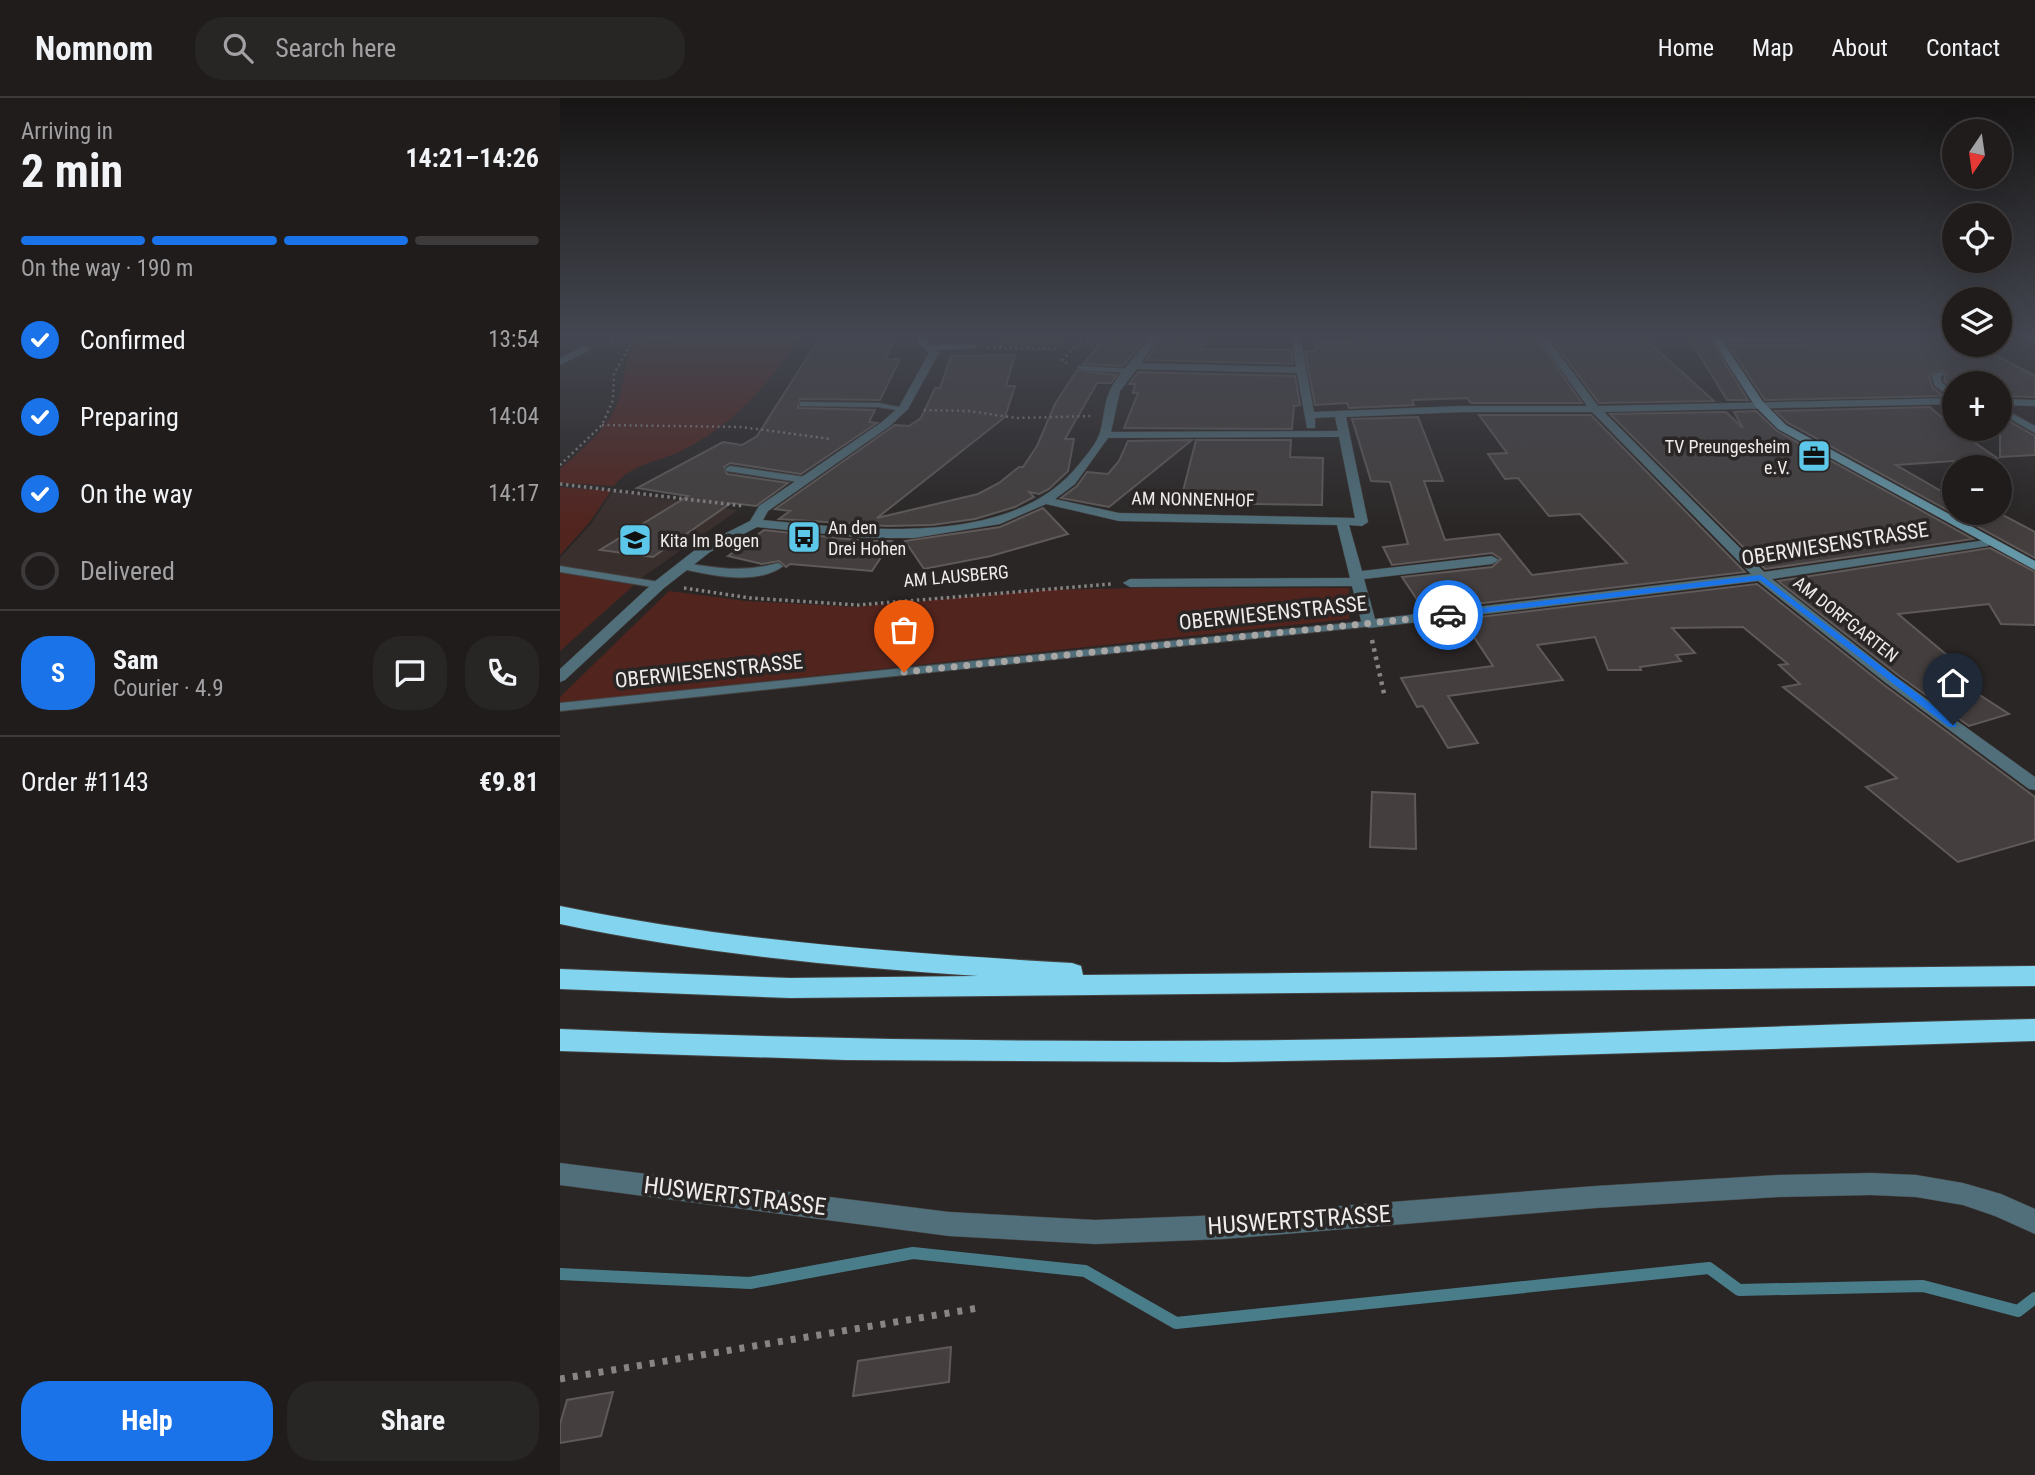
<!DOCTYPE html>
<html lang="en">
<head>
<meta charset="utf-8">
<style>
  body { margin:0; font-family:"Roboto Condensed",sans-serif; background:#282525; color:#f1f3f6; height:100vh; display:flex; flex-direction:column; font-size:26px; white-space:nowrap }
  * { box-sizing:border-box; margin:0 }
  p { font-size:23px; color:#a2a1a3 }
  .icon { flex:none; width:38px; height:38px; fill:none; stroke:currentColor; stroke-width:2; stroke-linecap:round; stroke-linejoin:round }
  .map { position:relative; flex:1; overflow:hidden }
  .details { display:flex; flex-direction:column; background:#201c1c; width:560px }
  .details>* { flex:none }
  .needle { width:46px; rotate:193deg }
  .fabs { position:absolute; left:1382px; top:21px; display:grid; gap:14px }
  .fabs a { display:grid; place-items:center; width:70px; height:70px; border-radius:50%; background:#201c1c; box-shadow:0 7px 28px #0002,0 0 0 2px #3d3a3b; font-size:35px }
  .pin { position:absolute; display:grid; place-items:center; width:60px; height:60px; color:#fff; margin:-72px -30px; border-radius:50% 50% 50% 0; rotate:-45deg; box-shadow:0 0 7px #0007 }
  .pin .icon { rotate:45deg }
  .courier { position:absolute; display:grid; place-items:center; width:70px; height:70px; margin:-35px; border:5px solid #1a73e8; border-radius:50%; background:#fff; color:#222; box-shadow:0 2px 9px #0007 }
  .headline em { font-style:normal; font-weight:700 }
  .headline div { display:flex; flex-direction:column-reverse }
  .headline { display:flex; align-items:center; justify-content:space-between; height:119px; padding:0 21px }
  h1 { font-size:46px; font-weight:700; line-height:52px }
  .bar { display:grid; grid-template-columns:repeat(4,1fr); gap:10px 7px; align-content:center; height:84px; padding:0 21px }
  .bar i { height:9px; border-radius:5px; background:#3d3a3b }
  .bar .current { background:#1a73e8 }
  .bar p { grid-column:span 4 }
  .line { display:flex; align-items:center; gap:18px; padding:0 21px; border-top:2px solid #3d3a3b }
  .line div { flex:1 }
  .round { display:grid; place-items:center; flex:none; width:74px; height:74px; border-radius:28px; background:#282525 }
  ol { padding:0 21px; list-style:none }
  li { display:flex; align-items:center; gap:21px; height:77px }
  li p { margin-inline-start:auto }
  li .icon { padding:7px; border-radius:50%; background:#1a73e8; color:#fff; stroke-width:4 }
  li:last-child { color:#a2a1a3 }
  li i { width:38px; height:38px; border:4px solid #3d3a3b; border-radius:50% }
  .cta { display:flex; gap:14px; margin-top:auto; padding:14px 21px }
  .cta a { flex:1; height:80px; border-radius:28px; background:#1a73e8; color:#fff; font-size:28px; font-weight:700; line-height:80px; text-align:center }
  .cta a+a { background:#282525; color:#f1f3f6 }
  header { display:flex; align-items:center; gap:42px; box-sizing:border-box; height:98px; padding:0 35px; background:#201c1c; border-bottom:2px solid #3d3a3b }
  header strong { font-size:33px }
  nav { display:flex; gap:38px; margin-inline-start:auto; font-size:24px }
  .search { width:490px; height:63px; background:#282525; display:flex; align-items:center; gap:18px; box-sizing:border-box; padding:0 24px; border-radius:28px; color:#a2a1a3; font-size:26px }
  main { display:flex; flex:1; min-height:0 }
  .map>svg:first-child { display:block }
</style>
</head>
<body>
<header>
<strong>Nomnom</strong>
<div class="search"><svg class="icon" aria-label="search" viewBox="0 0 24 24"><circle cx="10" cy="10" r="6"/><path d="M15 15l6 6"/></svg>Search here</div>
<nav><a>Home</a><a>Map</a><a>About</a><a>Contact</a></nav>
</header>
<main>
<section class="details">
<div class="headline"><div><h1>2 min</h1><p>Arriving in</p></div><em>14:21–14:26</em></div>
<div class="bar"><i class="current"></i><i class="current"></i><i class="current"></i><i></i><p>On the way · 190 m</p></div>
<ol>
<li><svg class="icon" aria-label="check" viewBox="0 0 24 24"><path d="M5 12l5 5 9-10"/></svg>Confirmed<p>13:54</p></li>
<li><svg class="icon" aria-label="check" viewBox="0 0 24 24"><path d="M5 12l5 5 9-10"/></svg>Preparing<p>14:04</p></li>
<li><svg class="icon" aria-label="check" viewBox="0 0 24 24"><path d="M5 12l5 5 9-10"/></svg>On the way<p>14:17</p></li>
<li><i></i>Delivered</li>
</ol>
<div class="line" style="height:126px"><b class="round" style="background:#1a73e8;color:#fff">S</b><div><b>Sam</b><p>Courier · 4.9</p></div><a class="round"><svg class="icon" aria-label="chat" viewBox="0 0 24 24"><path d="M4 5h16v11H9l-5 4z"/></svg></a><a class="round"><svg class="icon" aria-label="phone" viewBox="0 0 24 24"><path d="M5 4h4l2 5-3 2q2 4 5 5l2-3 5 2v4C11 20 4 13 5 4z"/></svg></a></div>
<div class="line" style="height:91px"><div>Order #1143</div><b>€9.81</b></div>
<div class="cta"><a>Help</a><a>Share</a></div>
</section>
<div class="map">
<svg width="1475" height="1377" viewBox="0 0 1475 1377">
  <rect width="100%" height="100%" fill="#2a2625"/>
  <path fill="#392f2d" d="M 53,393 L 178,412 L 80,481 L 0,470 L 0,460 L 32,425 Z"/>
  <g fill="#52241e">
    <path d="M 80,238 L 241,238 C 207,287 179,322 125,351 C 101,364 71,365 54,388 L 0,385 L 0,371 C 23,350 50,330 59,300 C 68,271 61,266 80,238 Z"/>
    <path d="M 448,238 L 502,238 L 492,250 L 453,249 L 444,246 Z"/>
    <path d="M 0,389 L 51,393 L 29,425 L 0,457 Z"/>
    <path d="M 0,475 L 74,487 L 0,553 Z"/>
    <path d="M 581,490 L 789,490 L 789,521 L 0,605 L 0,599 L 109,493 L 186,503 L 296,509 L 485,492 Z"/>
  </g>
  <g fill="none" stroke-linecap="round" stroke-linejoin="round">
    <path stroke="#4a7d8a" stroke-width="12" d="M 0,1176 L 190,1185 L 353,1155 L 525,1173 L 616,1225 L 1149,1170 L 1179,1192 L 1363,1188 L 1458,1213 L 1475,1200"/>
  </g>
  <g fill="#443f3e" stroke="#5f5a59" stroke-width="2">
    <path d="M 277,238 L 336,238 L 325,262 L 340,261 L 320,302 L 240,301 L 238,310 L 315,312 L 309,324 L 317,325 L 241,376 L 170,365 L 164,369 L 167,376 L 228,385 L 196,408 L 171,405 L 93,459 L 40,452 L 128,398 L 77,390 L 163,344 L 182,347 L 197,338 L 257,244 Z"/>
    <path d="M 975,238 L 1022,305 L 911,305 L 907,300 L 852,302 L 854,307 L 789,310 L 787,305 L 755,307 L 745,253 L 756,253 L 756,245 Z"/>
    <path d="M 989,238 L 1082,238 L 1154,303 L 1039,305 Z"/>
    <path d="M 1128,238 L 1148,238 L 1188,302 L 1167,302 Z"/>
    <path d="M 1258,238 L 1395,238 L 1395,247 L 1416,247 L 1475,278 L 1475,299 L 1440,298 L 1440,285 L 1395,285 L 1395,292 L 1384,283 L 1386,275 L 1379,272 L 1369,279 L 1373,290 L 1384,298 L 1205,302 L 1168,247 L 1244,247 Z"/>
    <path d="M 547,239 L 555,241 L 584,243 L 563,268 L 523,266 Z"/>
    <path d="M 619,239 L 649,241 L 641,251 L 731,252 L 733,266 L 586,262 L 601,242 L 616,243 Z"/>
    <path d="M 455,257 L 446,288 L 455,288 L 445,319 L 317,420 L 418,396 L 439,385 L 459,369 L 463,369 L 477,348 L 495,306 L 517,272 L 557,277 L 551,285 L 537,285 L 505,341 L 514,341 L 508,373 L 489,391 L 479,396 L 469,394 L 474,399 L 455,409 L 415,421 L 372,427 L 327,428 L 219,421 L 230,413 L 215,411 L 335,327 L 349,328 L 361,320 L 375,290 L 380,290 L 391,258 Z"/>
    <path d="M 578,274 L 735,278 L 740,307 L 734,308 L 732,331 L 564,330 L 578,295 L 573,295 L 575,286 L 569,286 Z"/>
    <path d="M 1370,309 L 1395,331 L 1437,360 L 1336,367 L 1395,401 L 1395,415 L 1439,415 L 1475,434 L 1475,460 L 1228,325 L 1215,313 Z"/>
    <path d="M 1196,313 L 1217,333 L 1413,441 L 1205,471 L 1050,316 L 1166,314 L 1183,330 L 1174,314 Z"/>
    <path d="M 919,317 L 1031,317 L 1185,474 L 864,512 L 842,479 L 932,469 L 941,461 L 932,455 L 832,467 L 823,449 L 848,446 L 830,384 L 811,383 L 792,321 L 858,319 L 883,383 L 864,383 L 885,442 L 939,436 L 972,477 L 1067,465 L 1020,416 L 989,418 L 958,380 L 945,381 L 928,356 L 947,355 Z"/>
    <path d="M 1440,318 L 1475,338 L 1475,357 L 1440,359 Z"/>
    <path d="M 632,342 L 549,409 L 501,400 L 517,388 L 527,374 L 548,376 L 559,363 L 568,343 Z"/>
    <path d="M 636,342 L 731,342 L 730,359 L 763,360 L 762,407 L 620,405 Z"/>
    <path d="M 483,410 L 508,436 L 431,458 L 364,471 L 345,443 L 440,429 Z"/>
    <path d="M 204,432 L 306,443 L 332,443 L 312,473 L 230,466 L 226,469 L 219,463 L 202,466 L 168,458 Z"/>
    <path d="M 1430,450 L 1475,474 L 1475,527 L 1441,526 L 1429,506 L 1338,516 L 1400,568 L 1381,572 L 1449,616 L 1409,628 L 1338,577 L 1218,483 Z"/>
    <path d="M 1197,486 L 1324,587 L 1475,699 L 1475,742 L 1398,764 L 1306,689 L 1337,680 L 1223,589 L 1240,586 L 1219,567 L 1228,566 L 1183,529 L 1112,530 L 1135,555 L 1116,557 L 1121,563 L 1080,569 L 1081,572 L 1048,572 L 1035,539 L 977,547 L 1003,582 L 888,598 L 918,645 L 888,650 L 863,608 L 857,609 L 841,580 L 933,568 L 902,521 Z"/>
    <path d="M 812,694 L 855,696 L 856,751 L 810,749 Z"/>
    <path d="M 391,1249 L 389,1284 L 293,1298 L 298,1263 Z"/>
    <path d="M 53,1294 L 41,1338 L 0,1345 L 0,1326 L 7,1302 Z"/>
  </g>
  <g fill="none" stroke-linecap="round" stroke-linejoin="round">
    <defs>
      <g id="lane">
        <path d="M 555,238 L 598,238 L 600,240 L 596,242 Z"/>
        <path d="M 412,246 L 416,248 L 415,250 L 367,252 L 363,250 L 367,248 Z"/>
        <path d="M 519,268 L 570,271 L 574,273 L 570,275 L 522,272 L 518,270 Z"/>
        <path d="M 1380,274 L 1384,276 L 1380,279 L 1382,285 L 1395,296 L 1395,302 L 1375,288 L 1372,278 Z"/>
        <path d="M 240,304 L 319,305 L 347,311 L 343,313 L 319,309 L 243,308 L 240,308 Z"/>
        <path d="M 1440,309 L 1475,328 L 1475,335 L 1440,315 Z"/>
        <path d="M 170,368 L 245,379 L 250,382 L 245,385 L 167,373 L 165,371 Z"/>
        <path d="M 123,465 C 158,470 183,475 218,465 L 223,468 C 197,488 149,477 119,470 L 119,466 Z"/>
        <path d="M 0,468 L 99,484 L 104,487 L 99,490 L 0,474 Z"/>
        <path d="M 809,523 L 813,524 L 813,528 L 0,613 L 0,605 Z"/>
      </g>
      <g id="street">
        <path d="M 360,238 L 369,238 L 367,243 L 379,255 L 348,311 L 330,328 L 208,413 L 203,422 C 298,431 453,452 520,365 C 527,356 537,345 540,334 C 544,321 544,305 550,292 C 560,273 578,256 592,238 L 601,238 L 581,265 L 736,269 L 731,238 L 740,238 L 754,314 L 902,308 L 1027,308 L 977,238 L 986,238 L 1038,308 L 1395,300 L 1395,306 L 1044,314 L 1204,474 L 1433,441 L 1434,444 L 1428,448 L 1212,481 L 1336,579 L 1475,679 L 1475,692 L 1469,691 L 1326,585 L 1198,483 L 809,530 L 802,526 L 792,488 L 570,489 L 563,485 L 570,481 L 790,480 L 777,427 L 559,423 L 486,406 L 440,426 L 354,440 L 306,440 L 197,429 L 150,454 L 104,490 L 5,582 L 0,584 L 0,571 L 94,484 L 140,448 L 190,423 L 199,408 L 322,324 L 339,309 L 369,255 L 357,244 ZM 577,271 L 737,275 L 747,330 L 755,330 L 755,320 L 775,319 L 778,333 L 551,334 L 560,293 ZM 902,314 L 1032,314 L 1191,476 L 815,521 L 804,481 L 932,466 L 939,462 L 932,458 L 802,473 L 789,427 L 802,428 L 808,424 L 786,319 ZM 779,339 L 795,420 L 559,415 L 495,401 L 515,386 L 548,340 Z"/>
        <path d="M 1256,238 L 1244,244 L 1157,245 L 1152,242 L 1157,239 Z"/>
        <path d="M 1462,238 L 1475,239 L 1475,246 L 1463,240 Z"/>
        <path d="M 25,248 L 30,251 L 28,253 L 0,267 L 0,260 Z"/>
        <path d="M 1440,301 L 1475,302 L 1475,308 L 1440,307 Z"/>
        <path d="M 0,1065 L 389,1114 L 535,1122 L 664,1117 L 1036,1088 L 1218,1077 L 1311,1075 L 1356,1077 L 1403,1085 L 1441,1096 L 1475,1111 L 1475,1136 L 1435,1118 L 1403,1107 L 1356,1099 L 1311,1097 L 1218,1099 L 1036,1110 L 664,1141 L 535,1146 L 389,1138 L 0,1087 Z"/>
      </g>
      <path id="secondary" d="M 1150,238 L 1159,238 L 1203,304 L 1226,327 L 1475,463 L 1475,472 L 1218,331 L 1195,308 Z"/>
      <g id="highway">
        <path d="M 0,808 C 169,843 340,855 512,865 L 521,868 L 523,877 L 1475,868 L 1475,888 L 230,900 L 0,891 L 0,871 L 230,880 L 418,878 C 277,869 138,855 0,826 Z"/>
        <path d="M 1475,921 L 1475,943 L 942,959 L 668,964 L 286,962 L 0,953 L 0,931 C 284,943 568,946 852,940 C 1060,936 1267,925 1475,921 Z"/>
      </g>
    </defs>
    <use href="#lane" stroke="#454241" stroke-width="2"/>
    <use href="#street" stroke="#454241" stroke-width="1"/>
    <use href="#secondary" stroke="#454241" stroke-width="1"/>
    <use href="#highway" stroke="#454241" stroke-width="2"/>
    <g stroke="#878483" stroke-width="2.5" stroke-dasharray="2 3.5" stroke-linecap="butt">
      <path d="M 51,244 L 119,238"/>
      <path d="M 520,245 L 540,247"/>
      <path d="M 441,249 L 445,238"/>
      <path d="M 428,250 L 495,251 L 506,238"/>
      <path d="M 507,265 L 502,262 L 522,242 L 542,238"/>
      <path d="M 364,312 L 409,313 L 456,320 L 530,318"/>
      <path d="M 42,327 L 182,329 L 271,341"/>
      <path d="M 0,367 L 42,327 L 53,302 L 54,276 L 75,238"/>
    </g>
    <g stroke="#878483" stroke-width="3.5" stroke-dasharray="2.5 3.5" stroke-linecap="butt">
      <path d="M 0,386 L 184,408"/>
      <path d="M 124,490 L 190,500 L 298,507 L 551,486"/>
    </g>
    <path stroke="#878483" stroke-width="4.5" stroke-dasharray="3.5 5" stroke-linecap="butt" d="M 812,542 L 825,600"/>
    <path stroke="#878483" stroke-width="7" stroke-dasharray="5 8" stroke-linecap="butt" d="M 0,1281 L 418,1210"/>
    <use href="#lane" fill="#506f7a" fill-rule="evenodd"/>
    <use href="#street" fill="#506f7a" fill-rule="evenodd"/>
    <use href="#secondary" fill="#6598a9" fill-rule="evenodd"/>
    <use href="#highway" fill="#83d4ef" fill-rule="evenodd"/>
  </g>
  <linearGradient id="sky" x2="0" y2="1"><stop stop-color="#171514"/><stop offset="0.55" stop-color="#444751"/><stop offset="1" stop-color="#444751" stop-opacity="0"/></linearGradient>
  <rect width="1475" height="431" fill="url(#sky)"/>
  <path fill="#1a73e8" d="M 1201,477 L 1396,625 L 1396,629 L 1389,629 L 1200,482 L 888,519 L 884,517 L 888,514 Z"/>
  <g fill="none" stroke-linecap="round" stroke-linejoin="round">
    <path stroke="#a9a6a6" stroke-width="7" stroke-dasharray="0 12.6" d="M 344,574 L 888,517"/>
  </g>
  <defs>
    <symbol id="office-square" viewBox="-11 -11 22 22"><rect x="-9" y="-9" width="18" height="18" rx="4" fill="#5cc7e8" stroke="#2a2625"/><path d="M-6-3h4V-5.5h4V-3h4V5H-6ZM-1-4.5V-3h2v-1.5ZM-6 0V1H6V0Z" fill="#111"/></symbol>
    <symbol id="bus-square" viewBox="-11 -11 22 22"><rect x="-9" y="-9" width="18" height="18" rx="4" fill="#5cc7e8" stroke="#2a2625"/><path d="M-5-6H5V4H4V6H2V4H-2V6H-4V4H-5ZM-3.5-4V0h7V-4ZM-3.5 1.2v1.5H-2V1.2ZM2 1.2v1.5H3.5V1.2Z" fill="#111"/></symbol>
    <symbol id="school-square" viewBox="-11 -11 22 22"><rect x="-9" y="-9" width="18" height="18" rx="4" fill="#5cc7e8" stroke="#2a2625"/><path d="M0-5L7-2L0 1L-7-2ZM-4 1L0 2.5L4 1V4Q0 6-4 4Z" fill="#111"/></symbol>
  </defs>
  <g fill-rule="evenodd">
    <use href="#office-square" x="1235" y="339" width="38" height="38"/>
    <use href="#bus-square" x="225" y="420" width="38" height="38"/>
    <use href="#school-square" x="56" y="423" width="38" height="38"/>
  </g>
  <g text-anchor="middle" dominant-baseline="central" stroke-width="7" stroke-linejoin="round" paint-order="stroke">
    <g font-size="18" fill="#eeebeb" stroke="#2a2625" text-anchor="start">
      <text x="1230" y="348" text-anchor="end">TV Preungesheim<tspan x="1230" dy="21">e.V.</tspan></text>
      <text x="268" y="429">An den<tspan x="268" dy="21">Drei Hohen</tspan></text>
      <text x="100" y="442">Kita Im Bogen</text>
    </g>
    <g font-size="18" fill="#eeebeb" stroke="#2a2625">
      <text transform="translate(633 401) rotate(1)">AM NONNENHOF</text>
      <text transform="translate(396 478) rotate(-5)">AM LAUSBERG</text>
      <text transform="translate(1286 521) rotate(38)">AM DORFGARTEN</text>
    </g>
    <g font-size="21" fill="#eeebeb" stroke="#2a2625">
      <text transform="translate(1275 446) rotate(-9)">OBERWIESENSTRASSE</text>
      <text transform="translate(713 515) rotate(-6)">OBERWIESENSTRASSE</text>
      <text transform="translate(149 573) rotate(-6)">OBERWIESENSTRASSE</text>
    </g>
    <g font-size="24" fill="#eeebeb" stroke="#2a2625">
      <text transform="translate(175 1098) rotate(7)">HUSWERTSTRASSE</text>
      <text transform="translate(739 1122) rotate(-4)">HUSWERTSTRASSE</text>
    </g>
  </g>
</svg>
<div class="fabs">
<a><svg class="needle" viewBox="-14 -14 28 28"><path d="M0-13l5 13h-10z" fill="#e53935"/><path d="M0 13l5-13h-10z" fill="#a2a1a3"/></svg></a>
<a><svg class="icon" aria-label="locate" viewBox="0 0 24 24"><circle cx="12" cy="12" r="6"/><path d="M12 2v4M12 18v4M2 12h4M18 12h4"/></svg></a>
<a><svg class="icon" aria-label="layers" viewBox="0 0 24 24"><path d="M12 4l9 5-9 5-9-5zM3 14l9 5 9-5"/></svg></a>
<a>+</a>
<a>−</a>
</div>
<div class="pin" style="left:344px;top:574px;background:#ea580c"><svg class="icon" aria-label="bag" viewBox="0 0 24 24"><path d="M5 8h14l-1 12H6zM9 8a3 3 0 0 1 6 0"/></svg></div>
<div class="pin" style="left:1393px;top:627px;background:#1f2937"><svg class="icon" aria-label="home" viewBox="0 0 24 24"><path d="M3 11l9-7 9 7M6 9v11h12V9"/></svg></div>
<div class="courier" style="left:888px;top:517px"><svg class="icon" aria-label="car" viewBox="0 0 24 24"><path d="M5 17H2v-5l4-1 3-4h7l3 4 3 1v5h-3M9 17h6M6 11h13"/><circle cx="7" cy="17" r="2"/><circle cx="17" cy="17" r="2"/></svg></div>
</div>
</main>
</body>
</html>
